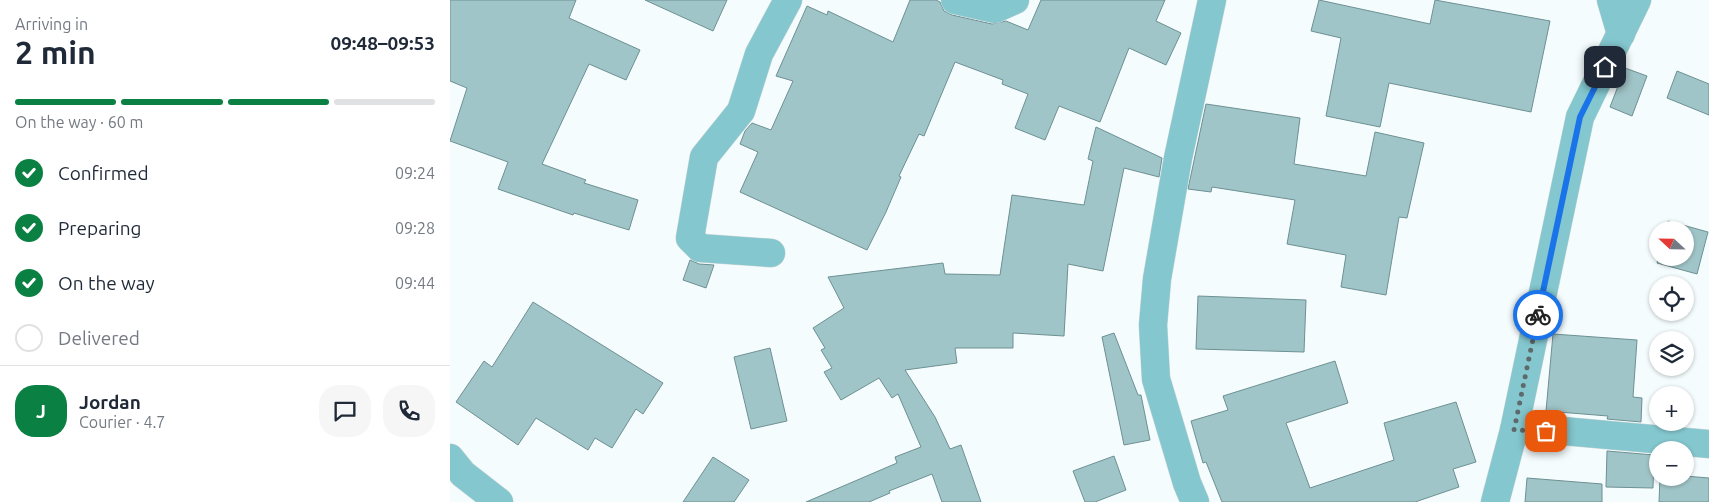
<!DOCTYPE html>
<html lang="en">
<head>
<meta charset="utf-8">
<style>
  body { margin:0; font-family:Ubuntu,sans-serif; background:#f6f6f7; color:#1f2937; height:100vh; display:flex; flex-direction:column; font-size:19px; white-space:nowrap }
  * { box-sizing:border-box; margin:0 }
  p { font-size:16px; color:#747a83 }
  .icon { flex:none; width:28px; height:28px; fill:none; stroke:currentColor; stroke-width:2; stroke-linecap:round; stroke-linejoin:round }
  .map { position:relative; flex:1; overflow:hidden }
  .sheet { display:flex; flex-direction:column; background:#fff; width:450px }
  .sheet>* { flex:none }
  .needle { width:32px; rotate:292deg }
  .controls { position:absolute; left:1199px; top:221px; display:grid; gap:10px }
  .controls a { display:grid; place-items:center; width:45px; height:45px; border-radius:50%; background:#fff; box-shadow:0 1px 4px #0004; font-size:25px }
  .pin { position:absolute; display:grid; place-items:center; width:42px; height:42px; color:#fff; margin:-21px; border-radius:10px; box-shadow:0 2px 8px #0006 }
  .courier { position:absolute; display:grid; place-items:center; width:50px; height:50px; margin:-25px; border:4px solid #1a73e8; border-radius:50%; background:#fff; color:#222; box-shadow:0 1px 6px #0007 }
  .overview em { font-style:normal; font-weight:600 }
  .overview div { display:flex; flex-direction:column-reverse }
  .overview { display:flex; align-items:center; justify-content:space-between; height:85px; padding:0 15px }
  h1 { font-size:32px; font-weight:600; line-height:38px }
  .bar { display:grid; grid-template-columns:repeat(4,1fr); gap:8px 5px; align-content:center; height:60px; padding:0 15px }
  .bar i { height:6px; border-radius:4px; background:#e0e1e3 }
  .bar .selected { background:#0b8043 }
  .bar p { grid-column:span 4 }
  .line { display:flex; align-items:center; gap:12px; padding:0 15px; border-top:1px solid #e0e1e3 }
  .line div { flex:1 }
  .round { display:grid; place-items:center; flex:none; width:52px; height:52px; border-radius:20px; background:#f6f6f7 }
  ol { padding:0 15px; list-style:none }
  li { display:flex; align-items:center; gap:15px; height:55px }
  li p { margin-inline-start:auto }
  li .icon { padding:5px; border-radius:50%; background:#0b8043; color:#fff; stroke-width:4 }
  li:last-child { color:#747a83 }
  li i { width:28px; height:28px; border:2px solid #e0e1e3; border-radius:50% }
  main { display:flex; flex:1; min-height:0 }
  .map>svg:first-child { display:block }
</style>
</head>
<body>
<main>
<section class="sheet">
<div class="overview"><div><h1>2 min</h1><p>Arriving in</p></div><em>09:48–09:53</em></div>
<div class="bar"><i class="selected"></i><i class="selected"></i><i class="selected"></i><i></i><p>On the way · 60 m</p></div>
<ol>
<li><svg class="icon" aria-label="check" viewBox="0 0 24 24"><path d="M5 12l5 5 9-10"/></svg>Confirmed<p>09:24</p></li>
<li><svg class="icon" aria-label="check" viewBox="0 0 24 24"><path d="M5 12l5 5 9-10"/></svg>Preparing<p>09:28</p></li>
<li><svg class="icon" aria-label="check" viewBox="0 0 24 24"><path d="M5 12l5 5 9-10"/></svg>On the way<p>09:44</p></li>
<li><i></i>Delivered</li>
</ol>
<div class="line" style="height:90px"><b class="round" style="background:#0b8043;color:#fff">J</b><div><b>Jordan</b><p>Courier · 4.7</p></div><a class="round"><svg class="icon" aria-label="chat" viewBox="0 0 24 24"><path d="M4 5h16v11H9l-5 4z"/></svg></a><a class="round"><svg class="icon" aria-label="phone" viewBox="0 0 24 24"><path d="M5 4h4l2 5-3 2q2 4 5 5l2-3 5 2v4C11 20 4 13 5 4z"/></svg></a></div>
</section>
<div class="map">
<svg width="1259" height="502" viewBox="0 0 1259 502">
  <rect width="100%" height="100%" fill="#f5fcfd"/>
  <g fill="#a0c5c8" stroke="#6d9093">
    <path d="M 0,0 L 126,0 L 119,18 L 190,50 L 176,80 L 139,64 L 92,164 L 136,180 L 134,183 L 188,200 L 179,230 L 124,213 L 123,215 L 48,189 L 58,162 L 0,141 L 17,88 L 0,81 Z"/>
    <path d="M 195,0 L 277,0 L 263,31 Z"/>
    <path d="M 460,0 L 486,0 L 490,2 L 494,11 L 502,15 L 542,24 L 556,21 L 578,30 L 591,0 L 715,0 L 706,21 L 731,33 L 716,65 L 679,48 L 650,122 L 609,106 L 595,140 L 565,128 L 578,94 L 552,84 L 553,80 L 505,62 L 474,136 L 469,134 L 449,176 L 451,177 L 436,212 L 417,250 L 290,192 L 308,152 L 290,144 L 295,131 L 302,123 L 321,130 L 343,81 L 326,76 L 357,6 L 377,15 L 378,11 L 443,42 Z"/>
    <path d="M 869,0 L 980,24 L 985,0 L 1100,21 L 1081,112 L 939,83 L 930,127 L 876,116 L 891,38 L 861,31 Z"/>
    <path d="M 1175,68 L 1197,76 L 1182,116 L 1160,107 Z"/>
    <path d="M 1227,71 L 1259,84 L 1259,115 L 1217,98 Z"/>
    <path d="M 756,104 L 850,118 L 844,164 L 916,176 L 925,132 L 974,143 L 957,218 L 949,217 L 936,295 L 891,287 L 896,255 L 837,244 L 845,200 L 762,187 L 761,192 L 738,189 Z"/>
    <path d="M 646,127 L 712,158 L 709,177 L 674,168 L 653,271 L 618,264 L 614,336 L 563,333 L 563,348 L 505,348 L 507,363 L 455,370 L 485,417 L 500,449 L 511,445 L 531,502 L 492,502 L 482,474 L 439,491 L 440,493 L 419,502 L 356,502 L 447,463 L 445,457 L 471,447 L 448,394 L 442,398 L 429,378 L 391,400 L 374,372 L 382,368 L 371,350 L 375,348 L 363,328 L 394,308 L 378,277 L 493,263 L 495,274 L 550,275 L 562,195 L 634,205 L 643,161 L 638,159 Z"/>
    <path d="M 1218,221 L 1258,232 L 1247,274 L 1207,263 L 1208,258 L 1235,258 L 1235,230 L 1216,230 Z"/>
    <path d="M 240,260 L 249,264 L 264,265 L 256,288 L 233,280 Z"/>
    <path d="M 748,296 L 856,300 L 854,352 L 746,349 Z"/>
    <path d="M 83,302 L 213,383 L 193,414 L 186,409 L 162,448 L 145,438 L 138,450 L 86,418 L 68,445 L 6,402 L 34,361 L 42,367 Z"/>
    <path d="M 664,333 L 688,395 L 691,395 L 700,440 L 674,445 L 652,337 Z"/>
    <path d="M 1103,334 L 1187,340 L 1183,397 L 1192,398 L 1191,422 L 1157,419 L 1158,416 L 1096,411 Z"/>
    <path d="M 320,348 L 337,421 L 301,429 L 284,357 Z"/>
    <path d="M 885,361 L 898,403 L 836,423 L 860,488 L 944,460 L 934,423 L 1006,402 L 1026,462 L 1003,469 L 1009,487 L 965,502 L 772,502 L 756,462 L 753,463 L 741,421 L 778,410 L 773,396 Z"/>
    <path d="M 1157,451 L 1204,455 L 1203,488 L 1156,487 Z"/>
    <path d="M 664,456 L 676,490 L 645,502 L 635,502 L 623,471 Z"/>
    <path d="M 263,457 L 299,480 L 284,502 L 233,502 Z"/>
    <path d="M 1235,476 L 1259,478 L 1259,502 L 1209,502 L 1210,478 Z"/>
    <path d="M 1077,478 L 1152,484 L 1152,502 L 1075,502 Z"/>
  </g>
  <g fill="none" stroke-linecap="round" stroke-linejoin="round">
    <defs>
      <g id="street">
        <path d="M 505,0 L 545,9 L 565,0"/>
        <path d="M 1161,0 L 1171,34"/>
        <path d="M 321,253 L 250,248 L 240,238 L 254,157 L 291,111 L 309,54 L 338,0"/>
        <path d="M 1064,430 L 1113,431 L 1259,444"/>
        <path d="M 0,458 L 13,474 L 49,502"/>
        <path d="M 745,502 L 737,483 L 706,379 L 703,325 L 707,279 L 728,158 L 762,0"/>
        <path d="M 1045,502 L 1064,430 L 1130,117 L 1187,0"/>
      </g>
    </defs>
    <use href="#street" stroke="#d0d8d9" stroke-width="29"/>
    <use href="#street" stroke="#84c7ce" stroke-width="28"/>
  </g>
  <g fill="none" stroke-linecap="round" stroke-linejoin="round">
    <path stroke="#5e696b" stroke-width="5" stroke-dasharray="0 9" d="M 1088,315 L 1064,430 L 1096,431"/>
    <path stroke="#1a73e8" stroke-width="6" d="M 1088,315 L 1130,117 L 1155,67"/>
  </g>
</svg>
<div class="controls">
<a><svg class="needle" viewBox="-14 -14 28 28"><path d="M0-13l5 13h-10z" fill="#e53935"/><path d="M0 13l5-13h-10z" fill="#747a83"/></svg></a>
<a><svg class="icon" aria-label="locate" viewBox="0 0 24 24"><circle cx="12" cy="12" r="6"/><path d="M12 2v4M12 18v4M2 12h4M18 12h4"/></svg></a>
<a><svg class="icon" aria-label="layers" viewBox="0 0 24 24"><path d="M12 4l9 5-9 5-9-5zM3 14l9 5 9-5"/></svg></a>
<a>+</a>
<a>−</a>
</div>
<div class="pin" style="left:1096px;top:431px;background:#ea580c"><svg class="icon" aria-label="bag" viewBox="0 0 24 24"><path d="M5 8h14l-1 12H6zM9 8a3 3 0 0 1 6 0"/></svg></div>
<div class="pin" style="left:1155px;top:67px;background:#1f2937"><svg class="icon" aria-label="home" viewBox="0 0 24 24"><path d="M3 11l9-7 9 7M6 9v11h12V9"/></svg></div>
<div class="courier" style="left:1088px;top:315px"><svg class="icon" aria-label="bike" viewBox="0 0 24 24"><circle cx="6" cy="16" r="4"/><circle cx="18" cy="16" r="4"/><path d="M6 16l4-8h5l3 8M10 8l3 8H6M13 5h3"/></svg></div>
</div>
</main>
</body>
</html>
